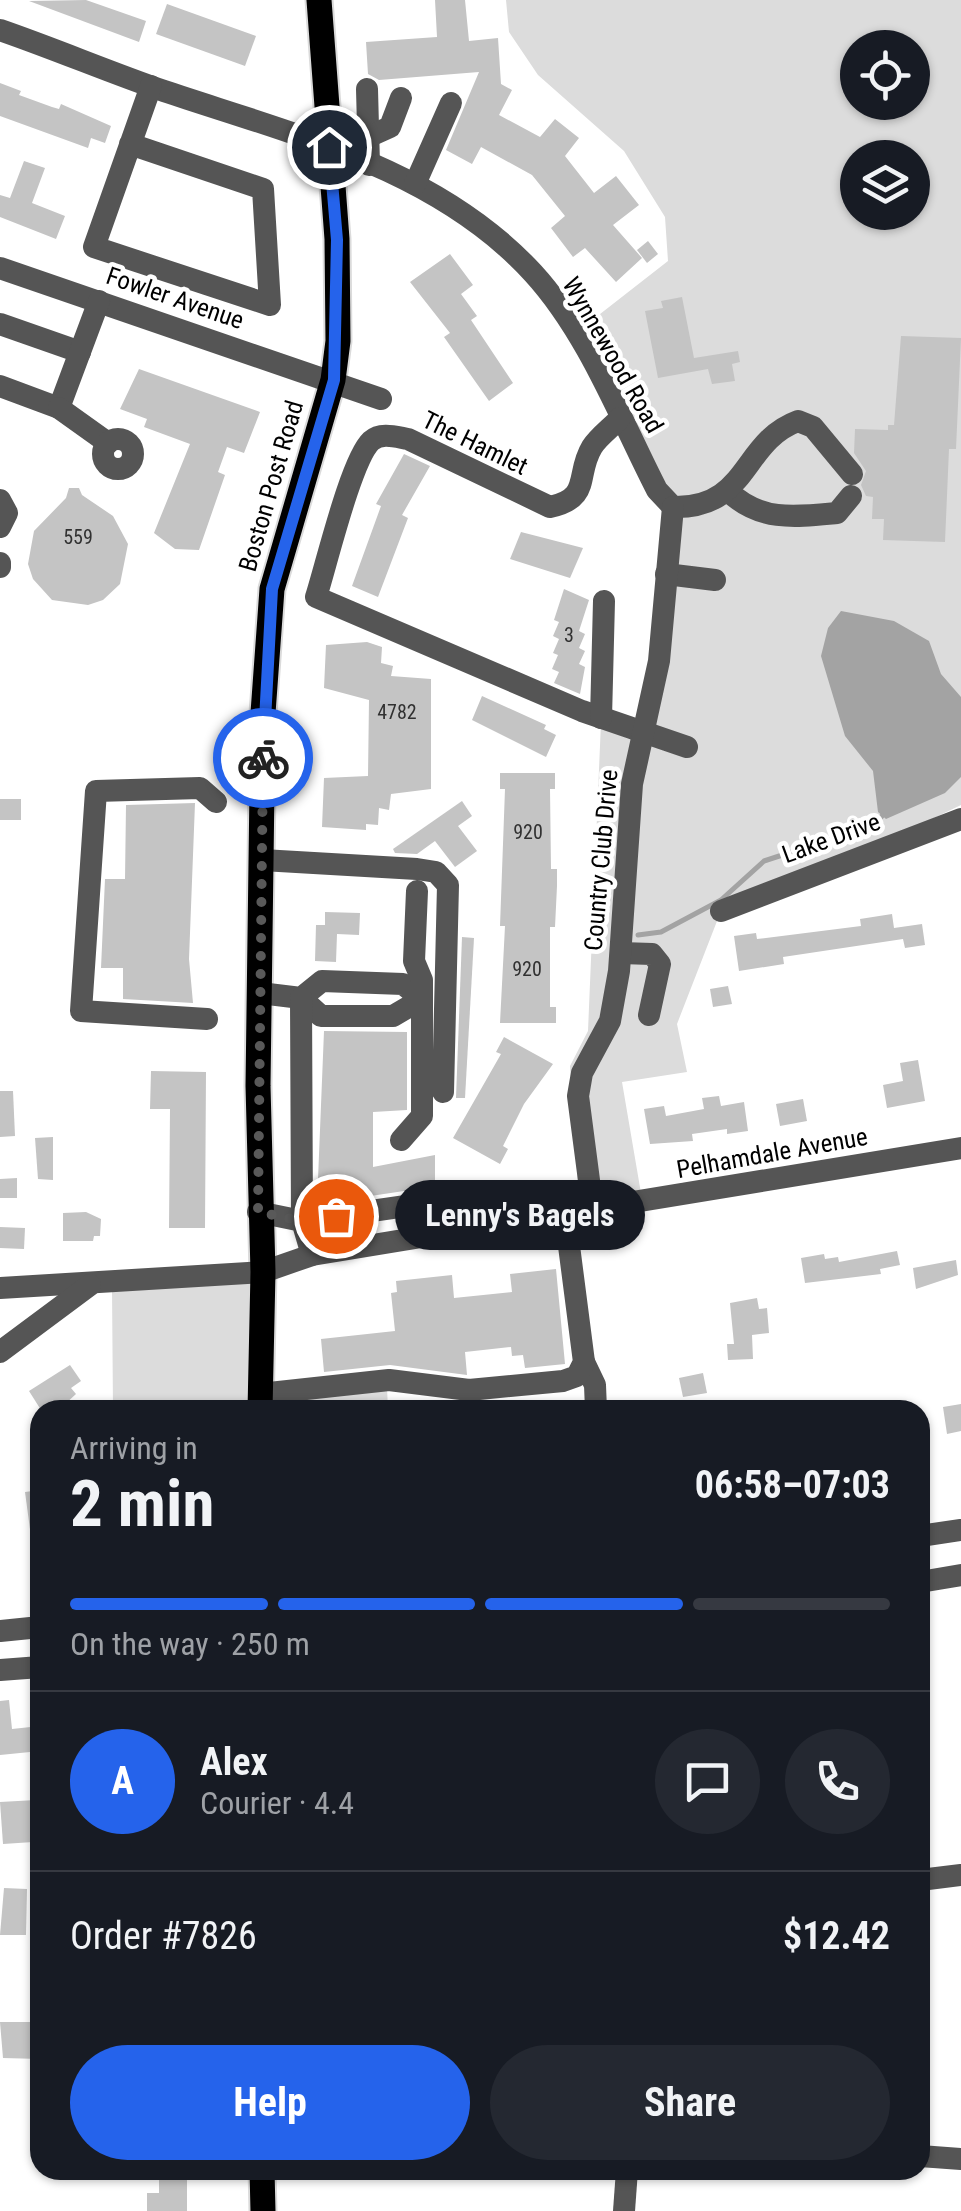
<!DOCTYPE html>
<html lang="en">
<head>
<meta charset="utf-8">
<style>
  body { margin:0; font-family:"Roboto Condensed",sans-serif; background:#242831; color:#f1f3f6; height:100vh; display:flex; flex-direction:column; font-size:38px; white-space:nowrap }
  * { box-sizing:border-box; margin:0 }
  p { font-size:32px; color:#9ea1a6 }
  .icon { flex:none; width:55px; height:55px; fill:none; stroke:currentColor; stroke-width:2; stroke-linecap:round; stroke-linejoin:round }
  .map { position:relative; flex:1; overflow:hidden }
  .drawer { position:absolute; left:30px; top:1400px; width:900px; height:780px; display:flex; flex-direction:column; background:#171b24; border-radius:30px; box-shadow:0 2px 8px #0004 }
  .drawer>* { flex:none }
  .buttons { position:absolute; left:840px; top:30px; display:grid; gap:20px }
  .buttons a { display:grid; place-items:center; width:90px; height:90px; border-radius:50%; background:#171b24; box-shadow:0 2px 8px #0004; font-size:50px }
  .pin { position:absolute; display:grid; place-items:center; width:85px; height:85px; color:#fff; margin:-42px; border:5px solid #fff; border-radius:50%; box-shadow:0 2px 10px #0007 }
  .courier { position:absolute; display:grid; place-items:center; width:100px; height:100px; margin:-50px; border:8px solid #2563eb; border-radius:50%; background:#fff; color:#222; box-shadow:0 2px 12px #0007 }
  .bubble { position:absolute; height:70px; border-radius:35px; background:#171b24; box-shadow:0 2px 8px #0004; font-size:32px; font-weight:700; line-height:70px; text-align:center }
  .summary em { font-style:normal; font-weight:700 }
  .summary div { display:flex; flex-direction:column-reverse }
  .summary { display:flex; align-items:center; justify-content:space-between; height:170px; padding:0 40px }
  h1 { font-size:65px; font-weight:700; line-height:75px }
  .bar { display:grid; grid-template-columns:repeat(4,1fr); gap:15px 10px; align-content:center; height:120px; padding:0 40px }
  .bar i { height:12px; border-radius:8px; background:#363941 }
  .bar .active { background:#2563eb }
  .bar p { grid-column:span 4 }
  .line { display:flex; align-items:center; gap:25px; padding:0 40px; border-top:2px solid #363941 }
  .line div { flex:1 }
  .round { display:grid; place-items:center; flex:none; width:105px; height:105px; border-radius:52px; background:#242831 }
  .primary-button { display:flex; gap:20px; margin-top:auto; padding:20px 40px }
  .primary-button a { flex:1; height:115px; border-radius:60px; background:#2563eb; color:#fff; font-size:40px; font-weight:700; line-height:115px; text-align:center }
  .primary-button a+a { background:#242831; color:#f1f3f6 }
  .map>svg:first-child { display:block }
</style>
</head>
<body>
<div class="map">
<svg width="961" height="2211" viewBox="0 0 961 2211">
  <rect width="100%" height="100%" fill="#fff"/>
  <g fill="#dcdcdc" fill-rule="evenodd">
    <path d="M 506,0 L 961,0 L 961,805 L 884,842 L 726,898 L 677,1024 L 687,1072 L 622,1082 L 643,1205 L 580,1215 L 570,1066 L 588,1031 L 601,722 L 648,738 L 674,503 L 577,332 L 668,261 L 665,217 L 624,151 L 538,75 L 509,32 ZM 858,48 L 912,48 L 912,102 L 858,102 ZM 858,158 L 912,158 L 912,212 L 858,212 Z"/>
    <path d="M 263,1272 L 266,1398 L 387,1387 L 388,1410 L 113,1410 L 112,1289 Z"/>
  </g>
  <path fill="#a3a3a3" d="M 841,611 L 894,621 L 929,641 L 941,674 L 961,697 L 961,777 L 945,793 L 886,819 L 878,812 L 873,771 L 845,736 L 821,656 L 828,628 Z"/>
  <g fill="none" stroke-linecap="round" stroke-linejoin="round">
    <path stroke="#a3a3a3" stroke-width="5" d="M 638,935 L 661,932 L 721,900 L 764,861 L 874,825 L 882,816"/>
  </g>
  <g fill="#c4c4c4">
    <path d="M 86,0 L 146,21 L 139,42 L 29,1 Z"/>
    <path d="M 435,0 L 465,0 L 469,41 L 498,38 L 501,84 L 512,90 L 499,115 L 540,137 L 555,119 L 579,138 L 565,156 L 594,193 L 616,176 L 639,205 L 613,225 L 642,258 L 616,282 L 585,248 L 573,257 L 551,228 L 565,216 L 532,175 L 481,147 L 472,164 L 446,150 L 479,72 L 379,80 L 368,74 L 366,42 L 437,37 Z"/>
    <path d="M 167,4 L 256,36 L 245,66 L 156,34 Z"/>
    <path d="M 0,83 L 21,91 L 19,95 L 52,107 L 59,109 L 61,104 L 111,126 L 105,143 L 91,138 L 88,148 L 0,116 Z"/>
    <path d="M 24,161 L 45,168 L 32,203 L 65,216 L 56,239 L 0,217 L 0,195 L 10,198 Z"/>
    <path d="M 648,241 L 658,254 L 647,263 L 637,250 Z"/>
    <path d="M 450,254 L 473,285 L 461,294 L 477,316 L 471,320 L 513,383 L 489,401 L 444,337 L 450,333 L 410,282 Z"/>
    <path d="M 682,297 L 694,358 L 738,351 L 740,362 L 732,364 L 735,381 L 712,384 L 708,369 L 658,378 L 645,311 L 663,308 L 661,301 Z"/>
    <path d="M 901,336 L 961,338 L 956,449 L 949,449 L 945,542 L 883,540 L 884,519 L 872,519 L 873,497 L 866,496 L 861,485 L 866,471 L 854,453 L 855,429 L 888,430 L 888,425 L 894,425 Z"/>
    <path d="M 139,369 L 260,412 L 244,453 L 227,447 L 218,472 L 225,475 L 199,550 L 175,549 L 154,533 L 190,444 L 144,427 L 147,419 L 120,409 Z"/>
    <path d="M 404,454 L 430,466 L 402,515 L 408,518 L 378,597 L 352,586 L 381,506 L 376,504 Z"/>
    <path d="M 69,488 L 79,488 L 82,495 L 113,516 L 128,544 L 120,584 L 103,600 L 88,605 L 52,600 L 33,579 L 28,564 L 34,531 L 66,498 Z"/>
    <path d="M 521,532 L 583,548 L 570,578 L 510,559 Z"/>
    <path d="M 564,589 L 589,600 L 579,631 L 585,634 L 579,648 L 585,651 L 579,664 L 585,667 L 580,694 L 554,683 L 559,672 L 552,669 L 558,655 L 553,653 L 559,639 L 553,636 L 559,622 L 554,620 Z"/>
    <path d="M 367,642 L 382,647 L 381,663 L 393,666 L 391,676 L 431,679 L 431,789 L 391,794 L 389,810 L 379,808 L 378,825 L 366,824 L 366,830 L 322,827 L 324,778 L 368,776 L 369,700 L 324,688 L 326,645 Z"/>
    <path d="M 482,696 L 546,725 L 544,729 L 556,735 L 546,757 L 472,720 Z"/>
    <path d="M 500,773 L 555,773 L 555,789 L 550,789 L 551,869 L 557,869 L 557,886 L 555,927 L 550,927 L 550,1007 L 556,1007 L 556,1023 L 500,1023 L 505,926 L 500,926 L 505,789 L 500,789 Z"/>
    <rect x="0" y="799" width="21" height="21"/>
    <path d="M 462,801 L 472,816 L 458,826 L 477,851 L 455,867 L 435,841 L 417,854 L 395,853 L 393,849 Z"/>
    <path d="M 195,803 L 189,959 L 193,1003 L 123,999 L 123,968 L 101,968 L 105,879 L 125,879 L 126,805 Z"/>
    <path d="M 325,912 L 360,913 L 359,935 L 337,934 L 336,962 L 315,961 L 316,925 L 325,925 Z"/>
    <path d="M 892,914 L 894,928 L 922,924 L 925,945 L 905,948 L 903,939 L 783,957 L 784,964 L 739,971 L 734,936 L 756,933 L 757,939 L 861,926 L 860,919 Z"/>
    <path d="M 462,937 L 474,938 L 465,1098 L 456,1098 Z"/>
    <path d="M 728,986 L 732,1004 L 713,1007 L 710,989 Z"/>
    <path d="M 324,1031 L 407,1032 L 407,1110 L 373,1112 L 373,1167 L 435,1155 L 435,1193 L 404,1191 L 317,1204 Z"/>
    <path d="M 504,1037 L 553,1064 L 524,1104 L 503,1146 L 508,1149 L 500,1164 L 453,1138 L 501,1054 L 496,1052 Z"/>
    <path d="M 918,1060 L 925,1101 L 887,1108 L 883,1085 L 903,1081 L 900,1063 Z"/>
    <path d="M 151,1071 L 206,1072 L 205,1228 L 169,1228 L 170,1109 L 150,1109 Z"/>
    <path d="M 0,1091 L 13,1091 L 15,1136 L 0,1137 Z"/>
    <path d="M 719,1096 L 721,1106 L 744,1102 L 748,1131 L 727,1134 L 727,1129 L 692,1134 L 693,1141 L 650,1144 L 644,1109 L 664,1106 L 666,1116 L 704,1109 L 702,1098 Z"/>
    <path d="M 803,1099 L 807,1121 L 780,1126 L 776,1104 Z"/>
    <path d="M 53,1137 L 53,1180 L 38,1179 L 35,1138 Z"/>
    <path d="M 17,1178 L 17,1198 L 0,1198 L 0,1179 Z"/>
    <path d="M 86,1212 L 101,1219 L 100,1236 L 94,1236 L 93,1241 L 63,1241 L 63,1213 Z"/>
    <path d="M 0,1227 L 25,1228 L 24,1249 L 0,1248 Z"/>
    <path d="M 897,1251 L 900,1265 L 880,1269 L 881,1274 L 805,1283 L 801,1258 L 824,1254 L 825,1259 L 838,1257 L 839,1262 Z"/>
    <path d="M 956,1260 L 958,1275 L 916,1289 L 913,1268 Z"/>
    <path d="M 556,1269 L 565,1364 L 525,1368 L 523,1355 L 512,1356 L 511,1347 L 465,1352 L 467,1375 L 390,1365 L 324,1372 L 321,1339 L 395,1331 L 391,1293 L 397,1292 L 396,1281 L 452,1275 L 454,1298 L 512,1292 L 510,1274 Z"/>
    <path d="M 757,1298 L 759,1309 L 767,1308 L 769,1333 L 752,1335 L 753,1359 L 728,1360 L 727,1344 L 734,1344 L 730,1303 Z"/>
    <path d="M 70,1365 L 81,1381 L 71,1388 L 76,1394 L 64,1405 L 41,1410 L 29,1391 Z"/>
    <path d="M 703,1373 L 707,1393 L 683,1397 L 679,1378 Z"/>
    <path d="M 961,1404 L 961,1431 L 947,1434 L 943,1407 Z"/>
    <path d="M 40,1490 L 40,1543 L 32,1544 L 25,1492 Z"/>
    <path d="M 9,1700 L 12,1729 L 40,1726 L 40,1751 L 0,1755 L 0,1701 Z"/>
    <path d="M 36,1800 L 33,1842 L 3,1844 L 0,1802 Z"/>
    <path d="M 4,1888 L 27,1889 L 26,1935 L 0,1935 Z"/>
    <path d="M 0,2022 L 40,2022 L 40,2059 L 3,2058 Z"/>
    <path d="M 159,2173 L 187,2173 L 187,2211 L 147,2211 L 147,2193 L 159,2193 Z"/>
  </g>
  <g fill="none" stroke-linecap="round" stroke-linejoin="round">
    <defs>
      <g id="major">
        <path d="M 260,1410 L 263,1272 L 258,1086 L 263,713 L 272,589 L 333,380 L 338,341 L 337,239 L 319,0"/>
        <path d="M 262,2170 L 263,2211"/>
      </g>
    </defs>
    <use href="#major" stroke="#dbdbdb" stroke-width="29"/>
    <g stroke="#555" stroke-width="22">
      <path d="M 0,30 C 55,49 109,72 164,91 C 292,134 438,169 533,273 C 588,333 620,418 657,490 L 673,507"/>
      <path d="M 367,89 L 369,165"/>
      <path d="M 370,136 L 390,127 L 401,98"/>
      <path d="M 130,144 L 263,189 L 270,305 L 94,247 C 113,194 132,140 151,86"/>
      <path d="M 415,184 L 451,103"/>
      <path d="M 0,268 L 381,399"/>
      <path d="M 0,324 L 80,352"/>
      <path d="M 0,386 L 59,408 L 99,301"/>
      <path d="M 59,408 L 108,443"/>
      <path d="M 620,418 C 612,427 598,437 592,447 C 575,475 592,498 550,507 L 408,439 C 396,437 381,432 371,441 C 351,460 326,566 316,597 L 582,711 L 687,747"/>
      <circle cx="118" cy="454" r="15"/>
      <path d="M 729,492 C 761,522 796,517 837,513 L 851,496"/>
      <path d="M 0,500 L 7,513 L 0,527"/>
      <path d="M 673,507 C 749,509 741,442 798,421 L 813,427 L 852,474"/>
      <path d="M 0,563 L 0,567"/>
      <path d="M 666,574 L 715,580"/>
      <path d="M 601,718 L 604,601"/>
      <path d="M 262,860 L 417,869 L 436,872 L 448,885 L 443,1092"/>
      <path d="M 721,911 L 961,819"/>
      <path d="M 621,953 L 652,954 L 660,964 L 649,1015"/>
      <path d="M 260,993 L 301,998 L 321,1016 L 393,1016 L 422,999 L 403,984 L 322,981 L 301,998"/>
      <path d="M 301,998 L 302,1221 L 406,1206 L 419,1211 L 434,1235"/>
      <path d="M 207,1019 L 81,1011 L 96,791 L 200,788 L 216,802"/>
      <path d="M 401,1140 L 422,1116 L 422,980 L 414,961 L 417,891"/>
      <path d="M 593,1211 L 578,1096 L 582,1073 L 610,1021 L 619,971 L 632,784 L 659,661 L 673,507"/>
      <path d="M 258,1212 L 302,1221 L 312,1255"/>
      <path d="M 0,1288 L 263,1272 L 312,1255 L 961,1148"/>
      <path d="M 0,1352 L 90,1285"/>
      <path d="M 584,1362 L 595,1385 L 596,1410"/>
      <path d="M 260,1394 L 389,1380 L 469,1390 L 563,1381 L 577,1376 L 584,1362 L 565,1215"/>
      <path d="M 920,1536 L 961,1530"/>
      <path d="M 920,1582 L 961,1575"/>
      <path d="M 0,1631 L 40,1627"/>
      <path d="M 0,1670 L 40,1667"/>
      <path d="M 920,1880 L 961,1875"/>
      <path d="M 920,2156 L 961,2159"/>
      <path d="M 624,2211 L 627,2170"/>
    </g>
    <use href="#major" stroke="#000" stroke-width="25"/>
  </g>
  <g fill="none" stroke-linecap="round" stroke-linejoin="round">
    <path stroke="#595959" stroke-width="10" stroke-dasharray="0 18" d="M 263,758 L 258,1212 L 302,1221 L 336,1216"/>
    <path stroke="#2563eb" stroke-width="12" d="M 263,758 L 272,589 L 334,380 L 337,240 L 329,147"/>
  </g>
  <g text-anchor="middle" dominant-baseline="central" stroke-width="9" stroke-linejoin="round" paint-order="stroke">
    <g font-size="20" fill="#313131">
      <text x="78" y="537">559</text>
      <text x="569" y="635">3</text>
      <text x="397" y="712">4782</text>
      <text x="528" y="832">920</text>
      <text x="527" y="969">920</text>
    </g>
    <g font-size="25" fill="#000" stroke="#fff">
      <text transform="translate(175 298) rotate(19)">Fowler Avenue</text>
      <text transform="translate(613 355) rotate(60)">Wynnewood Road</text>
      <text transform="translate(475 443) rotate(26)">The Hamlet</text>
      <text transform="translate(271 486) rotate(-74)">Boston Post Road</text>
      <text transform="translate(831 838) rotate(-20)">Lake Drive</text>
      <text transform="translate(601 860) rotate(-85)">Country Club Drive</text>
      <text transform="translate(772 1153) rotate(-10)">Pelhamdale Avenue</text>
    </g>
  </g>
</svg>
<div class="buttons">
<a><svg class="icon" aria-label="locate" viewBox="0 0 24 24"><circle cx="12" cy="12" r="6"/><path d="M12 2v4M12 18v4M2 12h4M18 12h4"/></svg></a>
<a><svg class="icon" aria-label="layers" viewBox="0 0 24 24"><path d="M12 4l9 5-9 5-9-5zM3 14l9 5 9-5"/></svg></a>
</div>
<div class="pin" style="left:336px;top:1216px;background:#ea580c"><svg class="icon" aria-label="bag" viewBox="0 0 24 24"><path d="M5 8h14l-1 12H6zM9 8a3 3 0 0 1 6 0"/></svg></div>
<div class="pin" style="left:329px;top:147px;background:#1f2937"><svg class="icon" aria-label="home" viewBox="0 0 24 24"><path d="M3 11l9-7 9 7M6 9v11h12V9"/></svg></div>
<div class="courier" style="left:263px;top:758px"><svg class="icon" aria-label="bike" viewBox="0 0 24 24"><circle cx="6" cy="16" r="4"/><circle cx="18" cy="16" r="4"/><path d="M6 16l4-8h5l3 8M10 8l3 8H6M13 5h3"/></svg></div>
<div class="bubble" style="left:395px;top:1180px;width:250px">Lenny's Bagels</div>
<section class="drawer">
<div class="summary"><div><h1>2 min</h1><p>Arriving in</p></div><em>06:58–07:03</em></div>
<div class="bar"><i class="active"></i><i class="active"></i><i class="active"></i><i></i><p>On the way · 250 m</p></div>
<div class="line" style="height:180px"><b class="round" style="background:#2563eb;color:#fff">A</b><div><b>Alex</b><p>Courier · 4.4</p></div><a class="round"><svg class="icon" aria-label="chat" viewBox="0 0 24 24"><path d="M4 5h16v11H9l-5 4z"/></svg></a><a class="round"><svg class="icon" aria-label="phone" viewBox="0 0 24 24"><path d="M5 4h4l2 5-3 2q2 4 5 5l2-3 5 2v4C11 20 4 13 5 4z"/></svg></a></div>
<div class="line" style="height:130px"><div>Order #7826</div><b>$12.42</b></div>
<div class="primary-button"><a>Help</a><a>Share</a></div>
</section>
</div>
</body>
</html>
